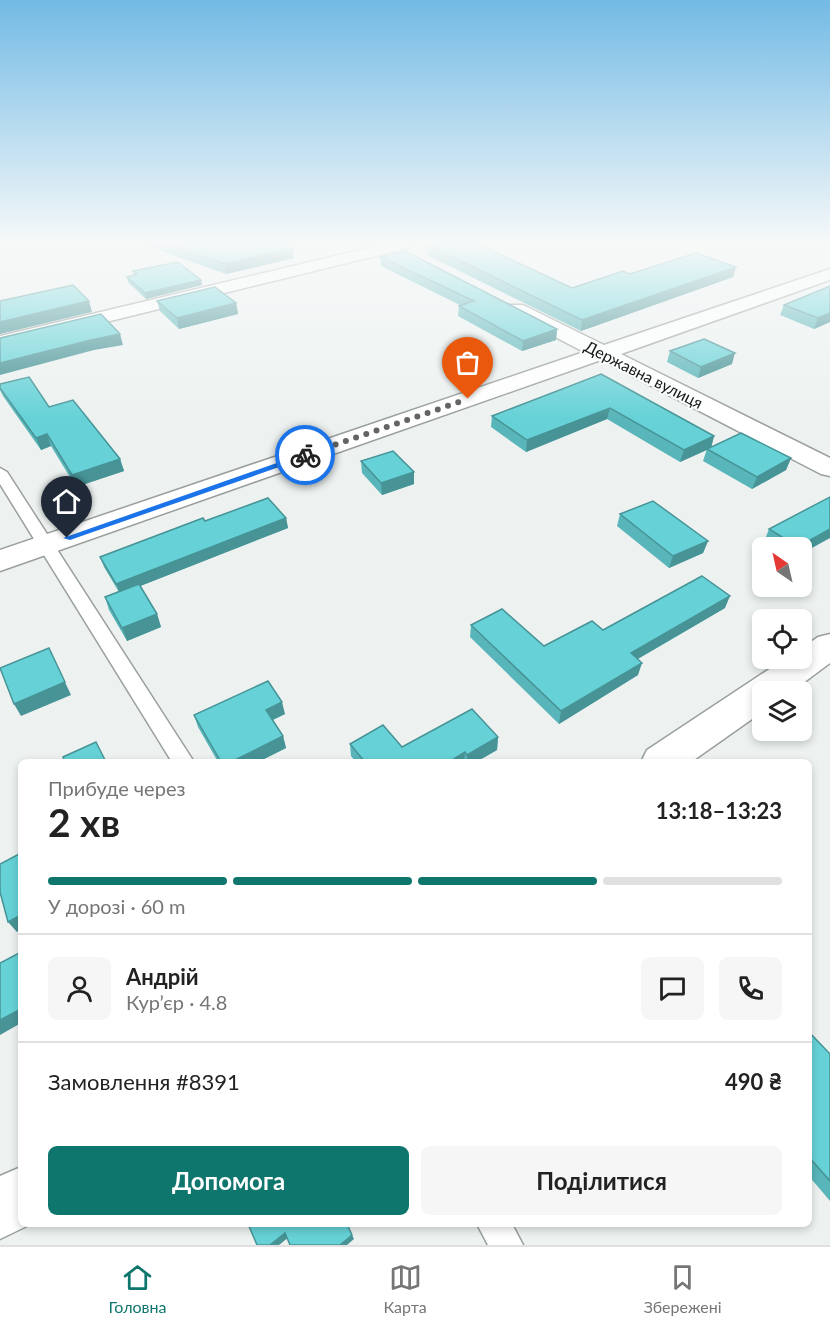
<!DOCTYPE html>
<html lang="uk">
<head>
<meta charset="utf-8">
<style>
  body { margin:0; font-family:Lato,sans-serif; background:#f6f6f6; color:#222; height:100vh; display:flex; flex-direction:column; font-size:22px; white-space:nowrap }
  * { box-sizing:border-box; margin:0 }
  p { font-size:20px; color:#767676 }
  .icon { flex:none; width:33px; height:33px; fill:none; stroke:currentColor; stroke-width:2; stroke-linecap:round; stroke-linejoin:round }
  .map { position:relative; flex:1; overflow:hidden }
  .drawer { position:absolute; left:18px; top:759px; width:794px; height:468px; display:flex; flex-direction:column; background:#fff; border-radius:9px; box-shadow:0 3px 9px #0003 }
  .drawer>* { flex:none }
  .needle { width:39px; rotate:326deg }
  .buttons { position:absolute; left:752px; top:537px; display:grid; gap:12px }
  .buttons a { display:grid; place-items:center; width:60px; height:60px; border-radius:9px; background:#fff; box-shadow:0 3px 9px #0003; font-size:30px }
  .pin { position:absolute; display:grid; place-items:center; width:51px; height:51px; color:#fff; margin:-62px -26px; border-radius:50% 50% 50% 0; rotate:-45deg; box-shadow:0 0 6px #0007 }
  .pin .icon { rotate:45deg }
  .courier { position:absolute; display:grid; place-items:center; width:60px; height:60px; margin:-30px; border:4px solid #1a73e8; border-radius:50%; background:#fff; color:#222; box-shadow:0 2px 8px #0007 }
  .headline em { font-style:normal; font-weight:700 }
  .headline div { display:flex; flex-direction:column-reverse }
  .headline { display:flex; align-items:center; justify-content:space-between; height:102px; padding:0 30px }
  h1 { font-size:39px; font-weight:700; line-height:45px }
  .bar { display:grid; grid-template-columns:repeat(4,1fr); gap:9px 6px; align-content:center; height:72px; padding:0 30px }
  .bar i { height:8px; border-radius:4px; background:#e0e0e0 }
  .bar .on { background:#0f766e }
  .bar p { grid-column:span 4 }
  .line { display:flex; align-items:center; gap:15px; padding:0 30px; border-top:2px solid #e0e0e0 }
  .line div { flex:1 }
  .round { display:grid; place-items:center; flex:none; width:63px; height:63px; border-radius:9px; background:#f6f6f6 }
  .action { display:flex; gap:12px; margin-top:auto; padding:12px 30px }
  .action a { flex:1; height:69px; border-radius:9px; background:#0f766e; color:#fff; font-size:24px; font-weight:700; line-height:69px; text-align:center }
  .action a+a { background:#f6f6f6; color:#222 }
  .dock { display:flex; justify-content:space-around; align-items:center; height:84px; border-top:2px solid #e0e0e0; background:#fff; font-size:16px; color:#767676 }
  .dock a { display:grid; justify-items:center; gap:3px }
  .dock .on { color:#0f766e }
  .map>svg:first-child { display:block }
</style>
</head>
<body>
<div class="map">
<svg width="830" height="1245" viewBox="0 0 830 1245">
  <rect width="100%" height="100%" fill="#edf2f1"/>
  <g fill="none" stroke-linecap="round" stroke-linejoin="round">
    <defs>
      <g id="lane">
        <path d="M 0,468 L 7,472 L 194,762 L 172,762 L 0,484 Z"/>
        <path d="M 477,1224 L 512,1224 L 523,1245 L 488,1245 Z"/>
      </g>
      <g id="street">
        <path d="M 830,269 L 830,280 L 621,354 L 830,458 L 830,476 L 821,474 L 601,360 L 0,571 L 0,550 L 584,352 L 509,313 L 506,309 L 509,305 L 523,305 L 604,345 Z"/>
        <path d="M 830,634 L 830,663 L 791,692 L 762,692 L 762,712 L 691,762 L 641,762 L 647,750 L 786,658 L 801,658 L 801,649 L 818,637 Z"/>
        <path d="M 21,1167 L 21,1224 L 31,1224 L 0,1239 L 0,1176 Z"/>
      </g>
      <path id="secondary" d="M 385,244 L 414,244 L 412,247 L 0,348 L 0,336 Z"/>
    </defs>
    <use href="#lane" stroke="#9a9f9d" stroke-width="3"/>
    <use href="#street" stroke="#9a9f9d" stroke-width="3"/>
    <use href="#secondary" stroke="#9a9f9d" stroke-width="3"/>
    <use href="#lane" fill="#fff" fill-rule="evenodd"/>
    <use href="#street" fill="#fff" fill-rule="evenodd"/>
    <use href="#secondary" fill="#fff" fill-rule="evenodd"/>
  </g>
  <g fill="#58b5b9">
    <path d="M 141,244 L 287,244 L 294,258 L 226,274 Z"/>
    <path d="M 428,245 L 572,288 L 630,274 L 736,267 L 733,277 L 581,331 L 427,255 Z"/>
    <path d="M 380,257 L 557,329 L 556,340 L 522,351 L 458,316 L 459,306 L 460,305 L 381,266 Z"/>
    <path d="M 133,271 L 202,285 L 146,299 L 128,282 L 127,277 L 134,275 Z"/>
    <path d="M 157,301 L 236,303 L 238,314 L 179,329 L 160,311 Z"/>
    <path d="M 784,305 L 830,322 L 814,329 L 780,315 Z"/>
    <path d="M 670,351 L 732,364 L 698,378 L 667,362 Z"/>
    <path d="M 601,374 L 714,436 L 711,448 L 791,458 L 786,470 L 752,489 L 703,461 L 707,449 L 709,449 L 680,462 L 607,419 L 526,452 L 491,427 L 492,416 Z"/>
    <path d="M 0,384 L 49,407 L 120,459 L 124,471 L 76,487 L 51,446 L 41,450 L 3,396 L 0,390 Z"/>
    <path d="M 361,461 L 414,472 L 414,484 L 382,495 L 362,473 Z"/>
    <path d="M 620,514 L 708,541 L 703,553 L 669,568 L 617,526 Z"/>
    <path d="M 286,518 L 288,528 L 140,586 L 157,614 L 161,627 L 127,641 L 109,610 L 105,597 L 119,592 L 104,567 L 100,557 L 205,521 Z"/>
    <path d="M 769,529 L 801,548 L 773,548 L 764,542 Z"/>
    <path d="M 725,608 L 638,659 L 638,675 L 559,724 L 470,637 L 471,625 L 544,646 L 603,630 Z"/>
    <path d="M 285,714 L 273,720 L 283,736 L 286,748 L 258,762 L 218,762 L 198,727 L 194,715 Z"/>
    <path d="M 498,737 L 497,750 L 476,762 L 356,762 L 351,756 L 350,744 L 402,747 Z"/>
    <path d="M 808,1031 L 830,1054 L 830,1201 L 808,1175 Z"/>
  </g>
  <g fill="#479396">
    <path d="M 293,248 L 294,258 L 226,274 L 225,264 Z"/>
    <path d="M 736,267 L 733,277 L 581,331 L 582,320 Z"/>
    <path d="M 201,280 L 202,285 L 146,299 L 145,293 Z"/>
    <path d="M 89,301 L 92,312 L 0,334 L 0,322 Z"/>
    <path d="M 236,303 L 238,314 L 179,329 L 177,318 Z"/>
    <path d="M 830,313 L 830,322 L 814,329 L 818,318 Z"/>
    <path d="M 557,329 L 556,340 L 522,351 L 523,341 Z"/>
    <path d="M 120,334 L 123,345 L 94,350 L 0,375 L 0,363 L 91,340 Z"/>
    <path d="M 735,353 L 732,364 L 698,378 L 701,367 Z"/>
    <path d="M 610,408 L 607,419 L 526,452 L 527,440 Z"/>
    <path d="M 47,434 L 51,446 L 41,450 L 36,438 Z"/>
    <path d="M 714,436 L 711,448 L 680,462 L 684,450 Z"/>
    <path d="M 791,458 L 786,470 L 752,489 L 757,477 Z"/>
    <path d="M 120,459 L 124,471 L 76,487 L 72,475 Z"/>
    <path d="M 414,472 L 414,484 L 382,495 L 381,483 Z"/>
    <path d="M 286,518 L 288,528 L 120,594 L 116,584 Z"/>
    <path d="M 830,529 L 830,538 L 801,554 L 801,548 L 798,547 Z"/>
    <path d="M 708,541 L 703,553 L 669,568 L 673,556 Z"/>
    <path d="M 730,596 L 725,608 L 627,665 L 631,653 Z"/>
    <path d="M 157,614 L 161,627 L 127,641 L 122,628 Z"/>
    <path d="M 49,648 L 71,695 L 21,716 L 14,704 Z"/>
    <path d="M 642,663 L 638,675 L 559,724 L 561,711 Z"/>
    <path d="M 282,702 L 285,714 L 268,722 L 266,710 Z"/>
    <path d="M 283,736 L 286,748 L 258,762 L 231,762 Z"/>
    <path d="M 498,737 L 497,750 L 476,762 L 467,762 L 467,755 Z"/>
    <path d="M 465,752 L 464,762 L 449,762 Z"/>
    <path d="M 21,915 L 21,930 L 17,932 L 8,922 Z"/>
    <path d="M 21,1009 L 21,1023 L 0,1035 L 0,1020 Z"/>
    <path d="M 285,1233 L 289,1237 L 279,1245 L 270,1245 Z"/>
    <path d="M 352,1235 L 354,1239 L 347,1245 L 340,1245 Z"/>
  </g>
  <g fill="#66d2d7" stroke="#479396" stroke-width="1.5">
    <path d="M 168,244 L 287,244 L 293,248 L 225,264 Z"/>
    <path d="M 433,244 L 478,244 L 572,288 L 623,271 L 630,274 L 696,253 L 736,267 L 582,320 L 428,245 Z"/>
    <path d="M 405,251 L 557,329 L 523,341 L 459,306 L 474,301 L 380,257 Z"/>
    <path d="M 178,262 L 201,280 L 145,293 L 127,277 L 137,274 L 133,271 Z"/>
    <path d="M 73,285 L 89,301 L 0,322 L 0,301 Z"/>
    <path d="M 830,286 L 830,313 L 818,318 L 784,305 Z"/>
    <path d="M 215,287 L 236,303 L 177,318 L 157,301 Z"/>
    <path d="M 101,314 L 120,334 L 91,340 L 0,363 L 0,338 Z"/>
    <path d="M 704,339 L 735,353 L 701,367 L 670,351 Z"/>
    <path d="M 601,374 L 714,436 L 684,450 L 610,408 L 527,440 L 492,416 Z"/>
    <path d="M 29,377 L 49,407 L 73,400 L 120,459 L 72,475 L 47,434 L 36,438 L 0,388 L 0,384 Z"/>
    <path d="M 741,433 L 791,458 L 757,477 L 707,449 Z"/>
    <path d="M 393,451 L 414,472 L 381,483 L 361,461 Z"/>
    <path d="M 830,497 L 830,529 L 798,547 L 769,529 Z"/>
    <path d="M 268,498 L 286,518 L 116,584 L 100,557 L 203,518 L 205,521 Z"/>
    <path d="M 653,501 L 708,541 L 673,556 L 620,514 Z"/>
    <path d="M 702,576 L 730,596 L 631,653 L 642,663 L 561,711 L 471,625 L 502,609 L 544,646 L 592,621 L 603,630 Z"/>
    <path d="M 139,584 L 157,614 L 122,628 L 105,597 Z"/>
    <path d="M 49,648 L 65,682 L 14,704 L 0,668 Z"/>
    <path d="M 268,681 L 282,702 L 266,710 L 283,736 L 231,762 L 221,762 L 194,715 Z"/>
    <path d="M 472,709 L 498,737 L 467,755 L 465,752 L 449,762 L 365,762 L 350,744 L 383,725 L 402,747 Z"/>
    <path d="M 96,742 L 106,762 L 65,762 L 63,757 Z"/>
    <path d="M 21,853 L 21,915 L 8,922 L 0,892 L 0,864 Z"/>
    <path d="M 21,952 L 21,1009 L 0,1020 L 0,963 Z"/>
    <path d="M 808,1031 L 830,1054 L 830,1181 L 808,1156 Z"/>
    <path d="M 248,1224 L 347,1224 L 352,1235 L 340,1245 L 290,1245 L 285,1233 L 270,1245 L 257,1245 Z"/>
  </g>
  <linearGradient id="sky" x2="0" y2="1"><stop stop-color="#73bae5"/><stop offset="0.58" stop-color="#f7f9f9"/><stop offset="1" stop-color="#f7f9f9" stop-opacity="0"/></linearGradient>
  <rect width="830" height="418" fill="url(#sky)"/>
  <path fill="#1a73e8" d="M 305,453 L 308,457 L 70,540 L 63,538 Z"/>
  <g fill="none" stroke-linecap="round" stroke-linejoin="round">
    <path stroke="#636565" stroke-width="6" stroke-dasharray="0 10.8" d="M 305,455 L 468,399"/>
  </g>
  <g text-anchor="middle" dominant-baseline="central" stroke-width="4.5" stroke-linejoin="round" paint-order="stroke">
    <g font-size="16" fill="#181919" stroke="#fbfffe">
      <text transform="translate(644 374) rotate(27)">Державна вулиця</text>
    </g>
  </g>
</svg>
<div class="buttons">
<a><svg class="needle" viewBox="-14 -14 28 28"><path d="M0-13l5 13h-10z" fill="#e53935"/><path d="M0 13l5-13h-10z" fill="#767676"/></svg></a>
<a><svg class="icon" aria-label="locate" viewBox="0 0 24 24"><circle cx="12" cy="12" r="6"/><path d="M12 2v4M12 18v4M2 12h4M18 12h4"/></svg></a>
<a><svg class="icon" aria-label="layers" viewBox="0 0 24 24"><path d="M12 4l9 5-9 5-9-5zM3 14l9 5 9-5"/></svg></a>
</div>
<div class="pin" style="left:468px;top:399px;background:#ea580c"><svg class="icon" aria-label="bag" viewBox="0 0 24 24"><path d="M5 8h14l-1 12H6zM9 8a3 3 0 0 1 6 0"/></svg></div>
<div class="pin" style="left:67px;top:538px;background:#1f2937"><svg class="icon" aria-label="home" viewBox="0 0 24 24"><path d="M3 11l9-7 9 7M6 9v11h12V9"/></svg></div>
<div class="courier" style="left:305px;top:455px"><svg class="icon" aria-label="bike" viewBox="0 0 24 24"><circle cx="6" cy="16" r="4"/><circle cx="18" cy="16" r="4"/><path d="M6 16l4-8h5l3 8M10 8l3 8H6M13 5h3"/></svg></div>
<section class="drawer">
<div class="headline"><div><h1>2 хв</h1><p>Прибуде через</p></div><em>13:18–13:23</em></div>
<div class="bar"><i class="on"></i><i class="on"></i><i class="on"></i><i></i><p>У дорозі · 60 m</p></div>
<div class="line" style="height:108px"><a class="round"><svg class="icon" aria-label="person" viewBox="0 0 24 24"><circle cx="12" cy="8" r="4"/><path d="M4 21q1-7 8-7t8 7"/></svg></a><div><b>Андрій</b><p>Кур’єр · 4.8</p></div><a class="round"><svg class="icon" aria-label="chat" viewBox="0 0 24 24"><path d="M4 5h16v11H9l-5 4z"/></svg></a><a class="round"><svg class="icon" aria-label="phone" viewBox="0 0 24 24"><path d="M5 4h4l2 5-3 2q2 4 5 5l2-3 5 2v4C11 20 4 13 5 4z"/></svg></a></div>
<div class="line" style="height:78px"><div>Замовлення #8391</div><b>490 ₴</b></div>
<div class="action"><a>Допомога</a><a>Поділитися</a></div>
</section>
</div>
<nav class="dock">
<a class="on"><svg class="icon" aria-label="home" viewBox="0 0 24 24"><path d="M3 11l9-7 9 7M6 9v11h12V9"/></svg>Головна</a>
<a><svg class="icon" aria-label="map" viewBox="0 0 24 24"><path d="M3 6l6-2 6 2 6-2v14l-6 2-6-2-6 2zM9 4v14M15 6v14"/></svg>Карта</a>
<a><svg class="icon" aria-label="saved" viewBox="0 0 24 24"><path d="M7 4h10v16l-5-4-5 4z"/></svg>Збережені</a>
</nav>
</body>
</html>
